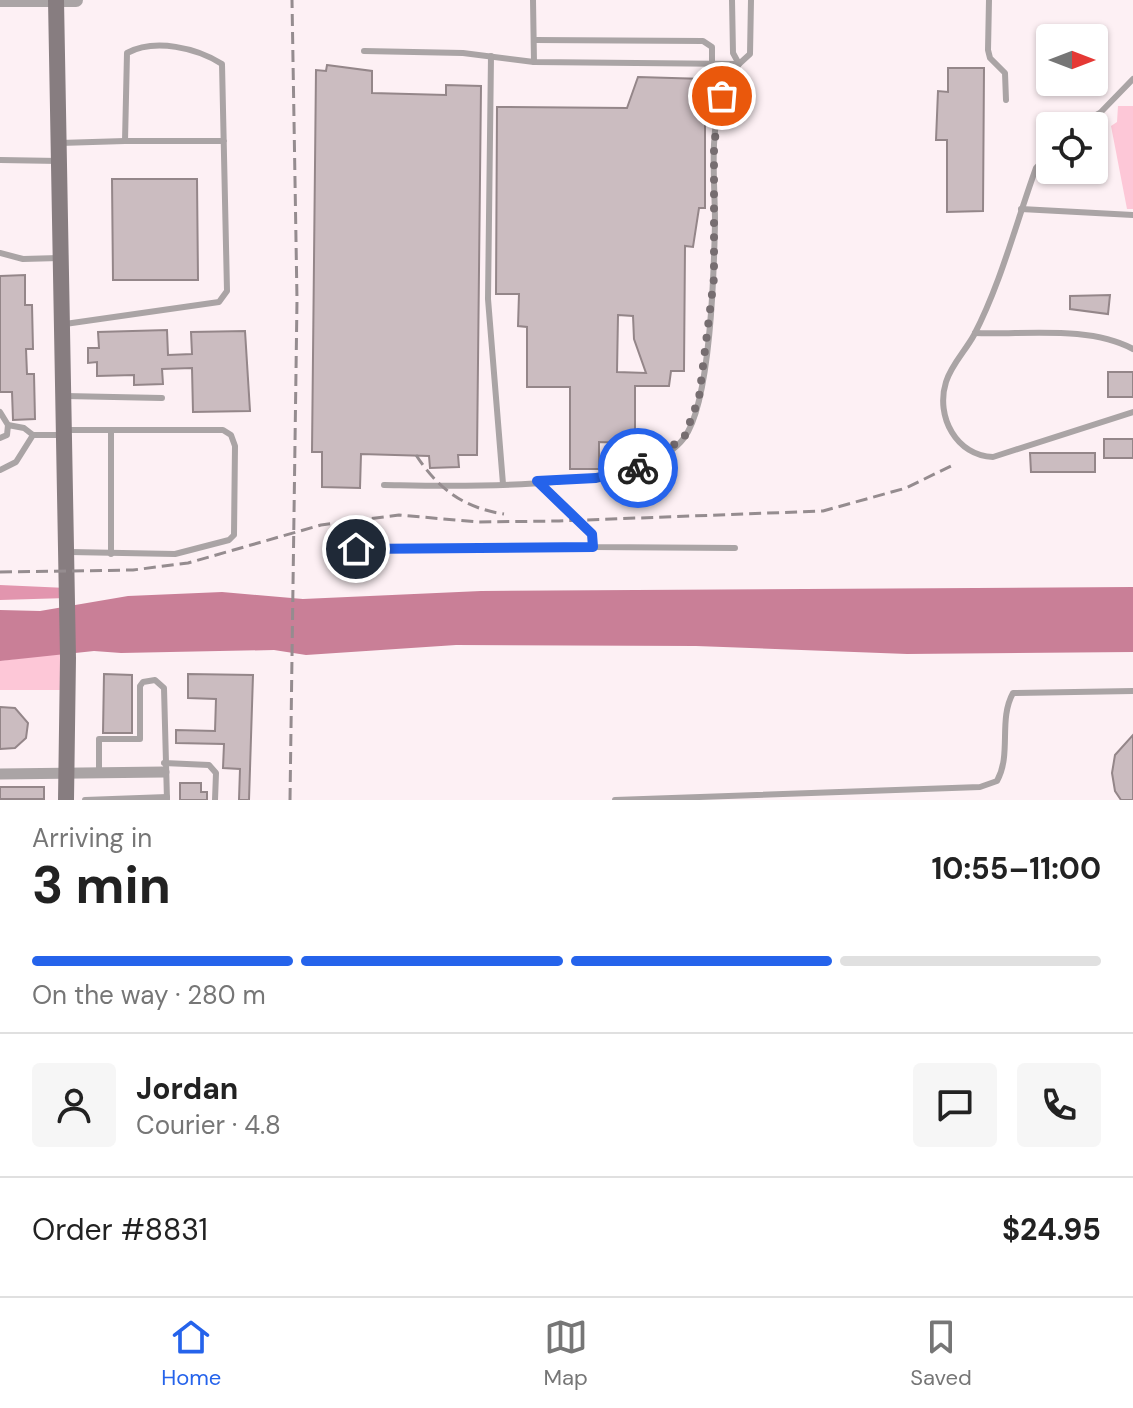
<!DOCTYPE html>
<html lang="en">
<head>
<meta charset="utf-8">
<style>
  body { margin:0; font-family:"DM Sans",sans-serif; background:#f6f6f6; color:#222; height:100vh; display:flex; flex-direction:column; font-size:30px; white-space:nowrap }
  * { box-sizing:border-box; margin:0 }
  p { font-size:26px; color:#767676 }
  .icon { flex:none; width:44px; height:44px; fill:none; stroke:currentColor; stroke-width:2; stroke-linecap:round; stroke-linejoin:round }
  .map { position:relative; height:800px; overflow:hidden }
  .sheet { display:flex; flex-direction:column; background:#fff; flex:1 }
  .sheet>* { flex:none }
  .needle { width:52px; rotate:90deg }
  .controls { position:absolute; left:1036px; top:24px; display:grid; gap:16px }
  .controls a { display:grid; place-items:center; width:72px; height:72px; border-radius:8px; background:#fff; box-shadow:0 2px 6px #0004; font-size:40px }
  .pin { position:absolute; display:grid; place-items:center; width:68px; height:68px; color:#fff; margin:-34px; border:4px solid #fff; border-radius:50%; box-shadow:0 2px 8px #0007 }
  .courier { position:absolute; display:grid; place-items:center; width:80px; height:80px; margin:-40px; border:6px solid #2563eb; border-radius:50%; background:#fff; color:#222; box-shadow:0 2px 10px #0007 }
  .headline em { font-style:normal; font-weight:700 }
  .headline div { display:flex; flex-direction:column-reverse }
  .headline { display:flex; align-items:center; justify-content:space-between; height:136px; padding:0 32px }
  h1 { font-size:52px; font-weight:700; line-height:60px }
  .bar { display:grid; grid-template-columns:repeat(4,1fr); gap:12px 8px; align-content:center; height:96px; padding:0 32px }
  .bar i { height:10px; border-radius:6px; background:#e0e0e0 }
  .bar .selected { background:#2563eb }
  .bar p { grid-column:span 4 }
  .line { display:flex; align-items:center; gap:20px; padding:0 32px; border-top:2px solid #e0e0e0 }
  .line div { flex:1 }
  .round { display:grid; place-items:center; flex:none; width:84px; height:84px; border-radius:8px; background:#f6f6f6 }
  .tabs { display:flex; justify-content:space-around; align-items:center; height:112px; border-top:2px solid #e0e0e0; background:#fff; font-size:22px; color:#767676 }
  .tabs a { display:grid; justify-items:center; gap:4px }
  .tabs .selected { color:#2563eb }
  .map>svg:first-child { display:block }
</style>
</head>
<body>
<div class="map">
<svg width="1133" height="800" viewBox="0 0 1133 800">
  <rect width="100%" height="100%" fill="#fdf0f4"/>
  <g fill="#fdc7d7">
    <path d="M 1118,106 L 1133,106 L 1133,209 L 1127,209 L 1111,126 L 1117,122 Z"/>
    <path d="M 68,652 L 66,690 L 0,690 L 0,661 Z"/>
  </g>
  <path fill="#e295ae" d="M 0,585 L 67,588 L 67,598 L 0,600 Z"/>
  <path fill="#c97f97" d="M 1133,587 L 1133,652 L 907,654 L 696,646 L 456,645 L 306,655 L 274,650 L 121,653 L 94,651 L 0,661 L 0,610 L 40,611 L 128,596 L 222,592 L 303,599 L 481,591 Z"/>
  <g fill="#cbbcc0" stroke="#948689" stroke-width="2" fill-rule="evenodd">
    <path d="M 327,65 L 372,71 L 372,93 L 446,95 L 446,85 L 481,86 L 477,455 L 458,455 L 459,467 L 430,468 L 429,456 L 361,454 L 360,488 L 322,487 L 322,452 L 312,452 L 316,70 L 326,71 Z"/>
    <path d="M 948,68 L 984,68 L 983,211 L 947,212 L 947,140 L 936,140 L 938,91 L 948,92 Z"/>
    <path d="M 638,77 L 705,79 L 705,208 L 699,208 L 693,247 L 685,246 L 684,371 L 671,371 L 669,386 L 635,386 L 635,443 L 599,442 L 599,469 L 570,469 L 570,387 L 527,387 L 527,327 L 518,326 L 519,294 L 496,294 L 497,107 L 627,108 ZM 618,315 L 633,316 L 634,339 L 646,373 L 617,372 Z"/>
    <path d="M 112,179 L 197,179 L 198,280 L 113,280 Z"/>
    <path d="M 25,275 L 25,305 L 32,305 L 33,349 L 26,349 L 27,374 L 34,374 L 35,419 L 13,420 L 12,392 L 0,392 L 0,276 Z"/>
    <path d="M 1110,295 L 1108,314 L 1070,309 L 1070,296 Z"/>
    <path d="M 167,330 L 168,355 L 192,354 L 191,332 L 245,331 L 250,411 L 193,412 L 192,368 L 162,369 L 163,384 L 134,385 L 134,375 L 97,376 L 97,362 L 88,363 L 88,348 L 99,348 L 98,332 Z"/>
    <rect x="1108" y="372" width="25" height="25"/>
    <rect x="1104" y="439" width="29" height="19"/>
    <path d="M 1030,453 L 1095,453 L 1095,472 L 1031,472 Z"/>
    <path d="M 104,674 L 132,675 L 132,733 L 103,733 Z"/>
    <path d="M 188,674 L 253,675 L 249,800 L 239,800 L 240,769 L 223,768 L 224,744 L 176,743 L 176,730 L 215,731 L 216,699 L 188,698 Z"/>
    <path d="M 0,707 L 15,708 L 28,723 L 26,738 L 15,748 L 0,749 Z"/>
    <path d="M 1133,735 L 1133,800 L 1121,800 L 1115,791 L 1112,773 L 1115,755 Z"/>
    <path d="M 180,783 L 201,783 L 201,792 L 207,792 L 207,800 L 180,800 Z"/>
    <rect x="0" y="787" width="44" height="12"/>
  </g>
  <g fill="none" stroke-linecap="round" stroke-linejoin="round">
    <g stroke="#aaa4a5" stroke-width="6">
      <path d="M 732,0 L 733,53 L 739,64 L 750,54 L 751,0"/>
      <path d="M 989,0 L 988,50 L 990,58 L 1005,73 L 1006,100"/>
      <path d="M 535,40 L 703,41 L 712,47 L 712,62"/>
      <path d="M 364,51 L 463,53 L 534,62"/>
      <path d="M 491,56 L 488,299 L 503,484"/>
      <path d="M 1076,126 L 1100,113 L 1133,79"/>
      <path d="M 60,143 L 125,141"/>
      <path d="M 1050,153 L 1036,168 C 1016,223 1001,283 974,335 C 966,350 951,365 946,382 C 935,417 957,456 993,457 L 1133,412"/>
      <path d="M 0,160 L 59,161"/>
      <path d="M 1021,209 L 1133,215"/>
      <path d="M 0,253 L 23,259 L 59,258"/>
      <path d="M 65,324 L 219,302 L 227,291 L 222,64 C 197,48 155,38 127,53 L 125,141 L 224,141"/>
      <path d="M 975,333 C 1024,335 1089,325 1133,349"/>
      <path d="M 65,396 L 162,398"/>
      <path d="M 0,412 L 8,425"/>
      <path d="M 65,430 L 223,430 L 231,435 L 235,446 L 234,535 L 229,540 L 175,554 L 70,552"/>
      <path d="M 111,430 L 111,554"/>
      <path d="M 0,438 L 7,435 L 8,425 L 24,428 L 33,435 L 64,435"/>
      <path d="M 0,470 L 16,462 L 33,435"/>
      <path d="M 537,481 L 592,534 L 593,547 L 735,548"/>
      <path d="M 384,485 C 451,486 643,494 684,438 C 711,402 714,270 715,223 C 715,182 709,136 722,96 C 725,85 733,74 739,64 L 534,62 L 533,0"/>
      <path d="M 356,549 L 593,547"/>
      <path d="M 164,763 L 209,765 L 216,773 L 215,800"/>
      <path d="M 99,773 L 99,739 L 140,739 L 140,686 L 143,682 L 155,680 L 164,688 L 167,800"/>
      <path d="M 85,800 L 167,797"/>
      <path d="M 615,800 L 980,787 L 997,781 C 1012,754 998,720 1013,693 L 1133,691"/>
    </g>
    <path stroke="#aaa4a5" stroke-width="11" d="M 0,774 L 164,772"/>
    <path stroke="#aaa4a5" stroke-width="14" d="M 0,0 L 76,0"/>
    <path stroke="#877d80" stroke-width="16" d="M 56,0 L 68,658 L 66,800"/>
    <g stroke="#958c8f" stroke-width="3" stroke-dasharray="12 6" stroke-linecap="butt">
      <path d="M 416,455 C 438,489 464,508 504,514"/>
      <path d="M 0,572 L 133,570 L 188,563 L 321,525 L 399,515 L 478,522 L 559,521 L 823,511 L 906,488 L 951,466"/>
      <path d="M 290,800 L 297,300 L 292,0"/>
    </g>
  </g>
  <g fill="none" stroke-linecap="round" stroke-linejoin="round">
    <path stroke="#766d70" stroke-width="8" stroke-dasharray="0 14.4" d="M 638,468 L 684,438 L 699,398 L 714,278 L 714,144 L 722,96"/>
    <path stroke="#2563eb" stroke-width="10" d="M 356,549 L 593,547 L 592,534 L 537,481 L 596,478 L 638,468"/>
  </g>
</svg>
<div class="controls">
<a><svg class="needle" viewBox="-14 -14 28 28"><path d="M0-13l5 13h-10z" fill="#e53935"/><path d="M0 13l5-13h-10z" fill="#767676"/></svg></a>
<a><svg class="icon" aria-label="locate" viewBox="0 0 24 24"><circle cx="12" cy="12" r="6"/><path d="M12 2v4M12 18v4M2 12h4M18 12h4"/></svg></a>
</div>
<div class="pin" style="left:722px;top:96px;background:#ea580c"><svg class="icon" aria-label="bag" viewBox="0 0 24 24"><path d="M5 8h14l-1 12H6zM9 8a3 3 0 0 1 6 0"/></svg></div>
<div class="pin" style="left:356px;top:549px;background:#1f2937"><svg class="icon" aria-label="home" viewBox="0 0 24 24"><path d="M3 11l9-7 9 7M6 9v11h12V9"/></svg></div>
<div class="courier" style="left:638px;top:468px"><svg class="icon" aria-label="bike" viewBox="0 0 24 24"><circle cx="6" cy="16" r="4"/><circle cx="18" cy="16" r="4"/><path d="M6 16l4-8h5l3 8M10 8l3 8H6M13 5h3"/></svg></div>
</div>
<section class="sheet">
<div class="headline"><div><h1>3 min</h1><p>Arriving in</p></div><em>10:55–11:00</em></div>
<div class="bar"><i class="selected"></i><i class="selected"></i><i class="selected"></i><i></i><p>On the way · 280 m</p></div>
<div class="line" style="height:144px"><a class="round"><svg class="icon" aria-label="person" viewBox="0 0 24 24"><circle cx="12" cy="8" r="4"/><path d="M4 21q1-7 8-7t8 7"/></svg></a><div><b>Jordan</b><p>Courier · 4.8</p></div><a class="round"><svg class="icon" aria-label="chat" viewBox="0 0 24 24"><path d="M4 5h16v11H9l-5 4z"/></svg></a><a class="round"><svg class="icon" aria-label="phone" viewBox="0 0 24 24"><path d="M5 4h4l2 5-3 2q2 4 5 5l2-3 5 2v4C11 20 4 13 5 4z"/></svg></a></div>
<div class="line" style="height:104px"><div>Order #8831</div><b>$24.95</b></div>
</section>
<nav class="tabs">
<a class="selected"><svg class="icon" aria-label="home" viewBox="0 0 24 24"><path d="M3 11l9-7 9 7M6 9v11h12V9"/></svg>Home</a>
<a><svg class="icon" aria-label="map" viewBox="0 0 24 24"><path d="M3 6l6-2 6 2 6-2v14l-6 2-6-2-6 2zM9 4v14M15 6v14"/></svg>Map</a>
<a><svg class="icon" aria-label="saved" viewBox="0 0 24 24"><path d="M7 4h10v16l-5-4-5 4z"/></svg>Saved</a>
</nav>
</body>
</html>
